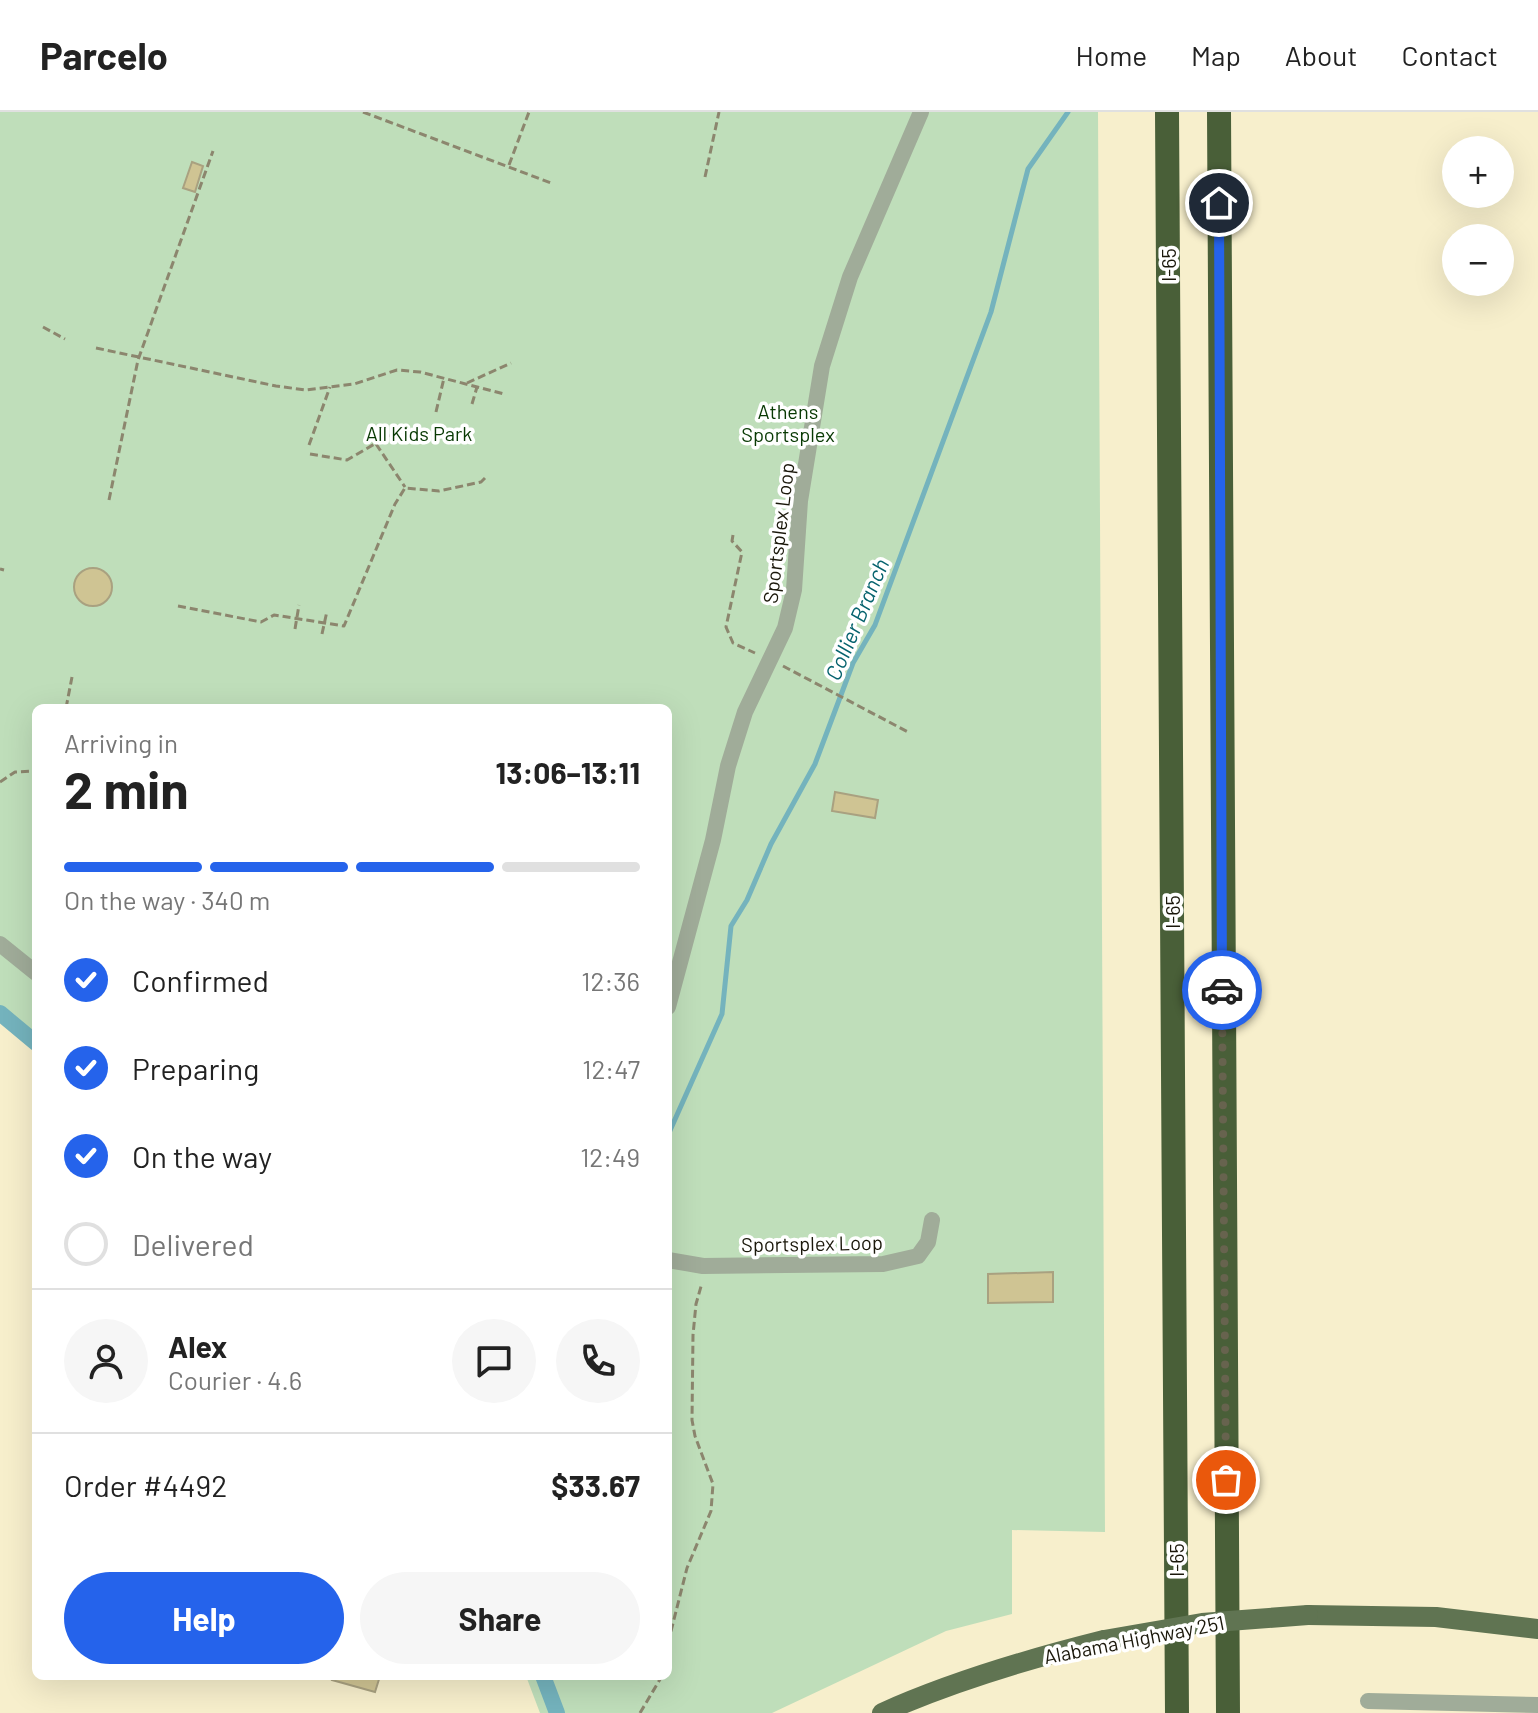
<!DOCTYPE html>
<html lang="en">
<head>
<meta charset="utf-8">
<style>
  body { margin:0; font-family:Barlow,sans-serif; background:#f6f6f6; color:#222; height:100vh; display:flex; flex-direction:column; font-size:30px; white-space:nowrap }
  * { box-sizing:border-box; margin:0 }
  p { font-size:26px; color:#767676 }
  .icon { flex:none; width:44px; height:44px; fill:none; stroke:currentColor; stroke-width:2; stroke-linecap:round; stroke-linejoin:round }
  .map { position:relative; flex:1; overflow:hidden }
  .drawer { position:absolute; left:32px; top:592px; width:640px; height:976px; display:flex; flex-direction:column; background:#fff; border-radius:12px; box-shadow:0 8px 32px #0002 }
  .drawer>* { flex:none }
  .controls { position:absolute; left:1442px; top:24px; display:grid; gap:16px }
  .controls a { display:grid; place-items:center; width:72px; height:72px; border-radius:50%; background:#fff; box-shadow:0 8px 32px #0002; font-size:40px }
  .pin { position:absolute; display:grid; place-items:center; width:68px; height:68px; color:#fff; margin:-34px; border:4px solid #fff; border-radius:50%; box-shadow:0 2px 8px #0007 }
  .courier { position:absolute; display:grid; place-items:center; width:80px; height:80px; margin:-40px; border:6px solid #2563eb; border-radius:50%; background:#fff; color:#222; box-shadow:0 2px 10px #0007 }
  .summary em { font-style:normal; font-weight:700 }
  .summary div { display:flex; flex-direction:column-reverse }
  .summary { display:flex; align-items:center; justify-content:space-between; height:136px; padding:0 32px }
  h1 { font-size:52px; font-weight:700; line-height:60px }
  .bar { display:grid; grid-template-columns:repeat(4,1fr); gap:12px 8px; align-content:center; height:96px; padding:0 32px }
  .bar i { height:10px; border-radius:6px; background:#e0e0e0 }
  .bar .active { background:#2563eb }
  .bar p { grid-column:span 4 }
  .line { display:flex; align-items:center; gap:20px; padding:0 32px; border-top:2px solid #e0e0e0 }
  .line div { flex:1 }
  .round { display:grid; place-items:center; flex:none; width:84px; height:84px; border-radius:42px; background:#f6f6f6 }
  ol { padding:0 32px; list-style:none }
  li { display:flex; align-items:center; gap:24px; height:88px }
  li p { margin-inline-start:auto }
  li .icon { padding:8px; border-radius:50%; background:#2563eb; color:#fff; stroke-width:4 }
  li:last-child { color:#767676 }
  li i { width:44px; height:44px; border:4px solid #e0e0e0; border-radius:50% }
  .primary-button { display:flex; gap:16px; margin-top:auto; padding:16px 32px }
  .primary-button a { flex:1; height:92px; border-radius:48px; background:#2563eb; color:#fff; font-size:32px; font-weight:700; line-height:92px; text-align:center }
  .primary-button a+a { background:#f6f6f6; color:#222 }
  header { display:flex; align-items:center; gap:48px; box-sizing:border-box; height:112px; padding:0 40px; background:#fff; border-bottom:2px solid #e0e0e0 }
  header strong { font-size:38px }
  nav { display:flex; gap:44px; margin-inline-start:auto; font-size:28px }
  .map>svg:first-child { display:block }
</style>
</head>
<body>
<header>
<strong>Parcelo</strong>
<nav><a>Home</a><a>Map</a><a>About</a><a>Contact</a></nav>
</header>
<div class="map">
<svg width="1538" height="1601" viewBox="0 0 1538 1601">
  <rect width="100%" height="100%" fill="#f7efcc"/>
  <path fill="#bfdeba" d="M 0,0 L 1098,0 L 1105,1420 L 1012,1418 L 1012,1502 L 946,1519 L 772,1601 L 540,1601 L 526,1564 L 668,1564 L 668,596 L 36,596 L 36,931 L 0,901 Z"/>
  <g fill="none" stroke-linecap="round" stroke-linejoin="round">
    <path stroke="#74b3bd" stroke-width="5" d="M 668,1023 L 722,902 L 731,814 L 747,788 L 771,732 L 815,652 L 853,551 L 875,513 L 991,200 L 1028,57 L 1068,0"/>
    <g stroke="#74b3bd" stroke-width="16">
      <path d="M 0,901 L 36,931"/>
      <path d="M 543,1564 L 557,1601"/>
    </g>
  </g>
  <g fill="#cfc493" stroke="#a9a180" stroke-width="2">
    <path d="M 192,50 L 203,54 L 195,80 L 183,76 Z"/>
    <circle cx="93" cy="475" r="19"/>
    <path d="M 835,680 L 878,688 L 875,706 L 832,699 Z"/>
    <path d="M 1053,1160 L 1053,1190 L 988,1191 L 988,1162 Z"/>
    <path d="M 333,1564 L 380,1564 L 375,1580 L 332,1568 Z"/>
  </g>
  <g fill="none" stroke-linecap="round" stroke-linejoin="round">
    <g stroke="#8c866e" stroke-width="3" stroke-dasharray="8 4" stroke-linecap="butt">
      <path d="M 363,0 L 551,71"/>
      <path d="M 509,53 L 529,0"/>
      <path d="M 705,65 L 719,0"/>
      <path d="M 43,215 L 65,227"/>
      <path d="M 96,236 L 276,274 L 306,278 L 354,272 L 397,258 L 420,260 L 504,282"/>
      <path d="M 467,271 L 511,251"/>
      <path d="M 472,292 L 477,275"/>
      <path d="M 436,300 L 444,266"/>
      <path d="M 376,332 L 405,375"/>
      <path d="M 309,333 L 330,275"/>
      <path d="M 310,342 L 347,348 L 390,323"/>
      <path d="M 109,388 L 138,248 L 213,39"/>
      <path d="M 733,423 L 732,429 L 742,440 L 726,515 L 733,531 L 755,541"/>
      <path d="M 0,457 L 4,458"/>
      <path d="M 178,494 L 261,510 L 274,503 L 344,514 L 395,392 L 405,376 L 439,379 L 481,370 L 485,366"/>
      <path d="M 295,517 L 299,493"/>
      <path d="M 322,522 L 327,499"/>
      <path d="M 783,554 L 908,620"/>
      <path d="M 66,596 L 72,565"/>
      <path d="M 0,670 L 15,660 L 36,659"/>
      <path d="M 668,1531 L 687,1456 L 711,1399 L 713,1372 L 695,1324 L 692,1308 L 693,1223 L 696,1192 L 702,1171"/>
      <path d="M 640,1601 L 662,1564"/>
    </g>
    <g stroke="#a0ac99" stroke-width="16">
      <path d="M 0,832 L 36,861"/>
      <path d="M 668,895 L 713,728 L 728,654 L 745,600 L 785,516 L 794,478 L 800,389 L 822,254 L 850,165 L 921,0"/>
      <path d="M 668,1148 L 703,1154 L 883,1152 L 918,1144 L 928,1130 L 932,1108"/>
      <path d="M 1368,1589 L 1538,1593"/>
    </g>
    <g stroke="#607452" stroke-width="20">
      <path d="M 1308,1503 L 1436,1505 L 1538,1517"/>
      <path d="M 882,1601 C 953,1569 1028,1547 1104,1528"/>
    </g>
    <g stroke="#495f38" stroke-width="24">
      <path d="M 1167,0 L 1177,1601"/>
      <path d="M 1219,0 L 1228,1601"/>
    </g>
    <path stroke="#607452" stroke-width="20" d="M 1104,1528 L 1202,1511 L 1308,1503"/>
  </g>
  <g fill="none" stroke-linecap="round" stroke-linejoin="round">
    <path stroke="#67634e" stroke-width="8" stroke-dasharray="0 14.4" d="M 1222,878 L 1226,1368"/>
    <path stroke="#2563eb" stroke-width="10" d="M 1219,91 L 1222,878"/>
  </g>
  <g text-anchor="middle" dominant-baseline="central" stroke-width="7" stroke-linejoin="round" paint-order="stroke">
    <g font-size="20" fill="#1a170a" stroke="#fff">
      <text transform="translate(1168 153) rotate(-90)">I-65</text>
      <text transform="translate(778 421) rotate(-83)">Sportsplex Loop</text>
      <text transform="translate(1172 800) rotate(-90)">I-65</text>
      <text transform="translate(812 1131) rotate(-1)">Sportsplex Loop</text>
      <text transform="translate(1176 1448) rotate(-90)">I-65</text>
      <text transform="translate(1134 1527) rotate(-11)">Alabama Highway 251</text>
    </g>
    <g font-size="20" fill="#083903" stroke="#fff">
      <text x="788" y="299">Athens<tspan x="788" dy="23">Sportsplex</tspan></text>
      <text x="419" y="321">All Kids Park</text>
    </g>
    <g font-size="22" font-style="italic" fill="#06636e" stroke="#fff">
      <text transform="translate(856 507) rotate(-67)">Collier Branch</text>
    </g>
  </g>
</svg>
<div class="controls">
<a>+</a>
<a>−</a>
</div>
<div class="pin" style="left:1226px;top:1368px;background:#ea580c"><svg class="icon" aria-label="bag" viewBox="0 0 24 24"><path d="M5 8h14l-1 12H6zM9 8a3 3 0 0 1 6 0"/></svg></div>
<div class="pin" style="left:1219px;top:91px;background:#1f2937"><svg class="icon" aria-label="home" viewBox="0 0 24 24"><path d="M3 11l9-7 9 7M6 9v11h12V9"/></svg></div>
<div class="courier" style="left:1222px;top:878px"><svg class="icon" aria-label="car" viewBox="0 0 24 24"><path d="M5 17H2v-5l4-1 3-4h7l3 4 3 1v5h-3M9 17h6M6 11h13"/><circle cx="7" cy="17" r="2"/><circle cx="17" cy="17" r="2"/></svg></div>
<section class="drawer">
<div class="summary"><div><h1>2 min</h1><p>Arriving in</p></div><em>13:06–13:11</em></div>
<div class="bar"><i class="active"></i><i class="active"></i><i class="active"></i><i></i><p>On the way · 340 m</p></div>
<ol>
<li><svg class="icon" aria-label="check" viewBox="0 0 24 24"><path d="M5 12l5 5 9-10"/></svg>Confirmed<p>12:36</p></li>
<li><svg class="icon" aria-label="check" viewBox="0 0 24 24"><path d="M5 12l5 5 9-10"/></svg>Preparing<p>12:47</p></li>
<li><svg class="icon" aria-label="check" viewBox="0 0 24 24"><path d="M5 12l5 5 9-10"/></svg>On the way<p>12:49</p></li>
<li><i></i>Delivered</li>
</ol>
<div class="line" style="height:144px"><a class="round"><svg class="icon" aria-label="person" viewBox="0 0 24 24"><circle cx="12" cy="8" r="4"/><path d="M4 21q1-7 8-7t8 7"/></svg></a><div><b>Alex</b><p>Courier · 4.6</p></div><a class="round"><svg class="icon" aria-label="chat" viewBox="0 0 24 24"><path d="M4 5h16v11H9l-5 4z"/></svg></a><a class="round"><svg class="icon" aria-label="phone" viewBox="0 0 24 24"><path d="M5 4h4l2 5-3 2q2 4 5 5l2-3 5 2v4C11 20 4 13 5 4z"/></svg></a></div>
<div class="line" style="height:104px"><div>Order #4492</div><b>$33.67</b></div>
<div class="primary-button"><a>Help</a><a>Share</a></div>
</section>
</div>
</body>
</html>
